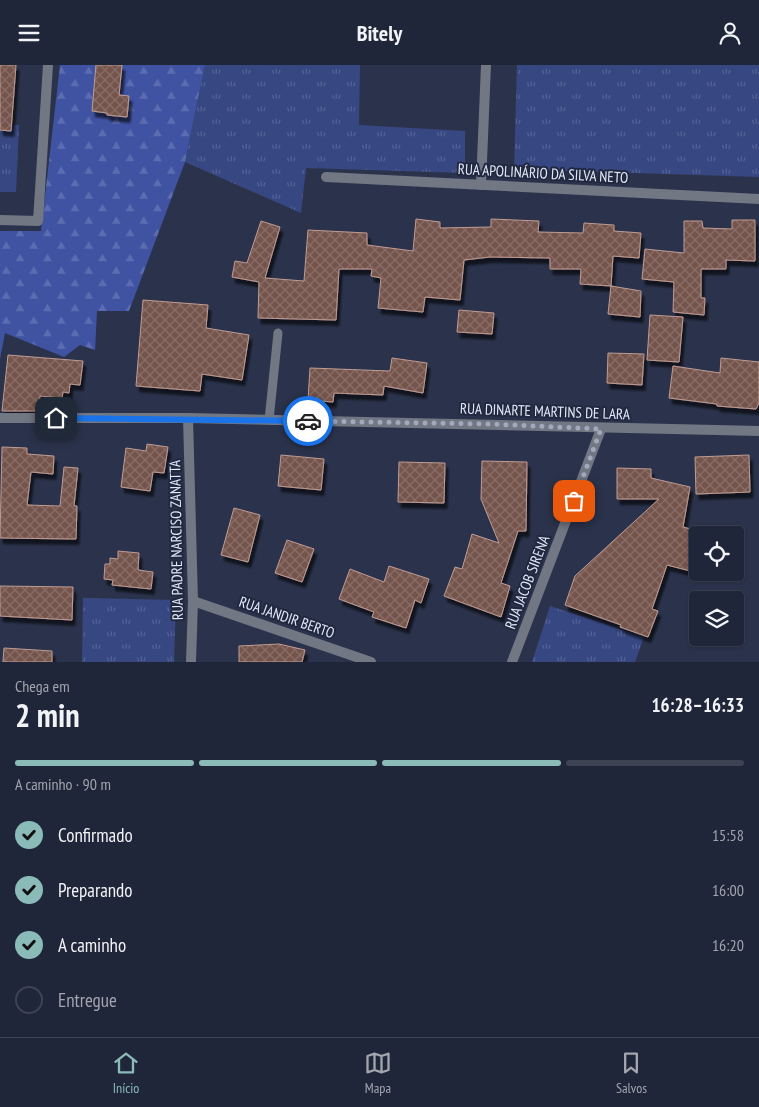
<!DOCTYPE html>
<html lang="pt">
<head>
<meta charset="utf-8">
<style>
  body { margin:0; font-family:"PT Sans Narrow",sans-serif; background:#2d3244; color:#f1f3f6; height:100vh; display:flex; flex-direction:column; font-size:19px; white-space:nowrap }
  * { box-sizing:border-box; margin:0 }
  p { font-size:16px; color:#a2a5ae }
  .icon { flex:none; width:28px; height:28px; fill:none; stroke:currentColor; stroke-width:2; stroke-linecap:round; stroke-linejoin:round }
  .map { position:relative; height:597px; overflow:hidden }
  .details { display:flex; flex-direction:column; background:#202639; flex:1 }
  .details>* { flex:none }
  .fabs { position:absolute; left:689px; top:461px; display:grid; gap:10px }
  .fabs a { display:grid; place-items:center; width:55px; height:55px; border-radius:5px; background:#202639; box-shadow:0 1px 4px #0004,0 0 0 1px #3d4353; font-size:25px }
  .pin { position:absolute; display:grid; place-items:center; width:42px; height:42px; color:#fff; margin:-21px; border-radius:10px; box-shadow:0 2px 8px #0006 }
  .courier { position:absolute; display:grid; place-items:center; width:50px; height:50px; margin:-25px; border:4px solid #1a73e8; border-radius:50%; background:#fff; color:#222; box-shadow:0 1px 6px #0007 }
  .summary em { font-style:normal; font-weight:600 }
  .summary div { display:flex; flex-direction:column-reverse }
  .summary { display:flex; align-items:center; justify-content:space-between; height:85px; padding:0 15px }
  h1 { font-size:32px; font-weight:600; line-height:38px }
  .bar { display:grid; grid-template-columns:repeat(4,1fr); gap:8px 5px; align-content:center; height:60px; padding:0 15px }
  .bar i { height:6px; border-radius:4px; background:#3d4353 }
  .bar .active { background:#8bbbb9 }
  .bar p { grid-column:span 4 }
  ol { padding:0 15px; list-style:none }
  li { display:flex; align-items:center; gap:15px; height:55px }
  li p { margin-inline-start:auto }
  li .icon { padding:5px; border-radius:50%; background:#8bbbb9; color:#111; stroke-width:4 }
  li:last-child { color:#a2a5ae }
  li i { width:28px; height:28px; border:2px solid #3d4353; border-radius:50% }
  header { display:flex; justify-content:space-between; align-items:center; height:65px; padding:0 15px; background:#202639; font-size:22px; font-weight:600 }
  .tabs { display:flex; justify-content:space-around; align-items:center; height:70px; border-top:1px solid #3d4353; background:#202639; font-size:14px; color:#a2a5ae }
  .tabs a { display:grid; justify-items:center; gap:2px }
  .tabs .active { color:#8bbbb9 }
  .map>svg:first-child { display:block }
</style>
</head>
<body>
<header><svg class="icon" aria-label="menu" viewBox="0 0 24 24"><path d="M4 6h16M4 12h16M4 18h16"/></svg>Bitely<svg class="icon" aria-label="person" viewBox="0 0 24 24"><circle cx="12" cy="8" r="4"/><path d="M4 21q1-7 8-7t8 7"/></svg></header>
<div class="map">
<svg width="759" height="597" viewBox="0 0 759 597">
  <defs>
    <pattern id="grass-tufts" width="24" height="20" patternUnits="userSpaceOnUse" patternTransform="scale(1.25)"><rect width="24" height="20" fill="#374782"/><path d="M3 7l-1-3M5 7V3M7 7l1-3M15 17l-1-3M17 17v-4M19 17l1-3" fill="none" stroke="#546294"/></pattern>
    <pattern id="forest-firs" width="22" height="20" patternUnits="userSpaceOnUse" patternTransform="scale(1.25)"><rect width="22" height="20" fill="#4053a2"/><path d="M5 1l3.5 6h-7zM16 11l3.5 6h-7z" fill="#5b6cb0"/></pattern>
    <pattern id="building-cross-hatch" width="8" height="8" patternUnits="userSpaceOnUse" patternTransform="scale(1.25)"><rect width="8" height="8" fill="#74544c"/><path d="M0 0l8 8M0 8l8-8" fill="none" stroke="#886d67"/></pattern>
    <filter id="shadow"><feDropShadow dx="3" dy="5.5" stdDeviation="1" flood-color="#0009"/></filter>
  </defs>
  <rect width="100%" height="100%" fill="#2b334c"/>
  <g fill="url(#grass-tufts)">
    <path d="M 205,0 L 360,0 L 359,60 L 465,66 L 465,108 L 306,103 L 301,148 L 185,97 Z"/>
    <path d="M 517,0 L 759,0 L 759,112 L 514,104 Z"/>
    <path d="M 0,59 L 19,60 L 16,127 L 0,127 Z"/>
    <path d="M 83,533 L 176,535 L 174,597 L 82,597 Z"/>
    <path d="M 550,541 L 644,572 L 635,597 L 532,597 Z"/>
  </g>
  <path fill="url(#forest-firs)" d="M 60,0 L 205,0 L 185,97 L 129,246 L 97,246 L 95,285 L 80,280 L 64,292 L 5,268 L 0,294 L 0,166 L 41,166 Z"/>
  <g fill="url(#building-cross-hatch)" stroke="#c09c93" filter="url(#shadow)">
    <path d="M 0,0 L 16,0 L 11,66 L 0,65 Z"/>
    <path d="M 96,0 L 122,0 L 119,30 L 129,31 L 127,52 L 107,50 L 107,48 L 92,46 Z"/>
    <path d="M 416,154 L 440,157 L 440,163 L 491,162 L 491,154 L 539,156 L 538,167 L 583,168 L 584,158 L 614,160 L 614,166 L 641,168 L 639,193 L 613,191 L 611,221 L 580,219 L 581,204 L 550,204 L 550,193 L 490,192 L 464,195 L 460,235 L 425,232 L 423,247 L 378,243 L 381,213 L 371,211 L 372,204 L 339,204 L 336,255 L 258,253 L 259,217 L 232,212 L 235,196 L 247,198 L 261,156 L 280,162 L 265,213 L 304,216 L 308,165 L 367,168 L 367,180 L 413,186 Z"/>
    <path d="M 732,155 L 755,155 L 755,196 L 726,195 L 726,204 L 701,204 L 701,233 L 705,233 L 704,250 L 673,247 L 674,217 L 642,214 L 645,184 L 684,188 L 684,156 L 702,156 L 703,163 L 732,164 Z"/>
    <path d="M 611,221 L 641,226 L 640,252 L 608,249 Z"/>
    <path d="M 143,235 L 208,240 L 206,263 L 249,270 L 242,315 L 202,309 L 200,326 L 136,321 Z"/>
    <path d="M 459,245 L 494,248 L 492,269 L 457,267 Z"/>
    <path d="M 650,250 L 683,252 L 679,297 L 647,295 Z"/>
    <path d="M 608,288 L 644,289 L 642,320 L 607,318 Z"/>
    <path d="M 8,290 L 83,296 L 80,320 L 70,319 L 69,328 L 63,327 L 62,333 L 40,331 L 39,346 L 2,346 Z"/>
    <path d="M 392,293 L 427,298 L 423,328 L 384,321 L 383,330 L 334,328 L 333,337 L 308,335 L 310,303 L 390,306 Z"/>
    <path d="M 721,293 L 759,297 L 759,338 L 756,344 L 717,341 L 717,339 L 669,333 L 673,301 L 720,308 Z"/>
    <path d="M 147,379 L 168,382 L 164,408 L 153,407 L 150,426 L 121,422 L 126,383 L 146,386 Z"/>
    <path d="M 2,382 L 27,383 L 27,389 L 54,391 L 53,409 L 31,407 L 27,440 L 60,441 L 64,402 L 78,403 L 74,441 L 77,441 L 76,474 L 0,473 Z"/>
    <path d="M 281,390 L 324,394 L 321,425 L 278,421 Z"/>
    <path d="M 749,390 L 750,427 L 696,429 L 695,392 Z"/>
    <path d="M 482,396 L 527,397 L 526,466 L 518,466 L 501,518 L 510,521 L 501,552 L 444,531 L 455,502 L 462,504 L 472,469 L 499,478 L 481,434 Z"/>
    <path d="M 399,397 L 445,398 L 444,438 L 398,437 Z"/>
    <path d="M 617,403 L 651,404 L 651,413 L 690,422 L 683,462 L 698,466 L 698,508 L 667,500 L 652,544 L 658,546 L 648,572 L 620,562 L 621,560 L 565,540 L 575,511 L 659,434 L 617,434 Z"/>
    <path d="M 234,443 L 260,450 L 248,497 L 221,490 Z"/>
    <path d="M 287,475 L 314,484 L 302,517 L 275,508 Z"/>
    <path d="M 118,486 L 139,488 L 138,505 L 153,507 L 151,524 L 112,520 L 113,515 L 104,514 L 105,499 L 110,499 L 110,493 L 118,494 Z"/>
    <path d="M 389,501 L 429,514 L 421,538 L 415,535 L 406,563 L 372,552 L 374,547 L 339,534 L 350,504 L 384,517 Z"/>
    <path d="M 0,521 L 73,522 L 72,555 L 0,551 Z"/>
    <path d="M 279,579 L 305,585 L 302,597 L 239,597 L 239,581 Z"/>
    <path d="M 4,583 L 52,586 L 52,597 L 3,597 Z"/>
  </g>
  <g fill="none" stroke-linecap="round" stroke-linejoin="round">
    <path stroke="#727784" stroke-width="9" d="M 269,355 L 278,268"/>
    <g stroke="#727784" stroke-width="10">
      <path d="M 326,112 L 759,134"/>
      <path d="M 481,120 L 486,0"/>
      <path d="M 0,155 L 38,156 L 48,0"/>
      <path d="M 0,353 L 188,353 L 759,366"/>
      <path d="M 188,353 L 193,536 L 191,597"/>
      <path d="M 193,536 L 371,597"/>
      <path d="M 512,597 L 601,364"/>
    </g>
  </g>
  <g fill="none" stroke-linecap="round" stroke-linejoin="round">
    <path stroke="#a2a9bc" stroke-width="5" stroke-dasharray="0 9" d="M 308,356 L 490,359 L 601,364 L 574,436"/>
    <path stroke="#1a73e8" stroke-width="6" d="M 56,353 L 308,356"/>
  </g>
  <g text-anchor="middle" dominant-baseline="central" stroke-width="4" stroke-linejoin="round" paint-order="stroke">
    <g font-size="15" fill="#e2e8f8" stroke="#212941">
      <text transform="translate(543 108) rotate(3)">RUA APOLINÁRIO DA SILVA NETO</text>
      <text transform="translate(545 346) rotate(2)">RUA DINARTE MARTINS DE LARA</text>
      <text transform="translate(176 475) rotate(-91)">RUA PADRE NARCISO ZANATTA</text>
      <text transform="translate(527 517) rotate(-69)">RUA JACOB SIRENA</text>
      <text transform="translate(287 552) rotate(19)">RUA JANDIR BERTO</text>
    </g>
  </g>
</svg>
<div class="fabs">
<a><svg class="icon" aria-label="locate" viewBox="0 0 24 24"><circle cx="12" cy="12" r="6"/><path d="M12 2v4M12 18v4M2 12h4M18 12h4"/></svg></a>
<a><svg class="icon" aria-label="layers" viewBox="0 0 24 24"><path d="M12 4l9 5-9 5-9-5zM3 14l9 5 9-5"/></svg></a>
</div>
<div class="pin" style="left:574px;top:436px;background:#ea580c"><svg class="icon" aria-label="bag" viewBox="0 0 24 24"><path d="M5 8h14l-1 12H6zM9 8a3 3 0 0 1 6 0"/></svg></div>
<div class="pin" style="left:56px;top:353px;background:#1f2937"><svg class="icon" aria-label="home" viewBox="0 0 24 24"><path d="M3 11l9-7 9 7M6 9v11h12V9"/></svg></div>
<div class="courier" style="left:308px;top:356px"><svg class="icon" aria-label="car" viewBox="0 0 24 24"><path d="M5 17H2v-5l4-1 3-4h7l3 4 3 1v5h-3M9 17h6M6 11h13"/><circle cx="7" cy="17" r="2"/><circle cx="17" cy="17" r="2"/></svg></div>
</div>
<section class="details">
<div class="summary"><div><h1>2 min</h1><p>Chega em</p></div><em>16:28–16:33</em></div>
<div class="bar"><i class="active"></i><i class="active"></i><i class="active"></i><i></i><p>A caminho · 90 m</p></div>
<ol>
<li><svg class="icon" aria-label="check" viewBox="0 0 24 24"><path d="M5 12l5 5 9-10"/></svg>Confirmado<p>15:58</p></li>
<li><svg class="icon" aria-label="check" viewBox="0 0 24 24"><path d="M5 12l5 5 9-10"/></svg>Preparando<p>16:00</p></li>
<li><svg class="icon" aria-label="check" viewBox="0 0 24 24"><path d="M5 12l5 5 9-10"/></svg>A caminho<p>16:20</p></li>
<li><i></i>Entregue</li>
</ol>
</section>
<nav class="tabs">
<a class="active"><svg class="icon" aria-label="home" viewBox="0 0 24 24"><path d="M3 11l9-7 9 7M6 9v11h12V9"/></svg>Início</a>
<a><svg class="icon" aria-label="map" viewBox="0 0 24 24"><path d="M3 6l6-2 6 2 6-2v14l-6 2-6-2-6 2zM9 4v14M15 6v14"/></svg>Mapa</a>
<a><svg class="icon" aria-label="saved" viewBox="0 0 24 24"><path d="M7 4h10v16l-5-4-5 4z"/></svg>Salvos</a>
</nav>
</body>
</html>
